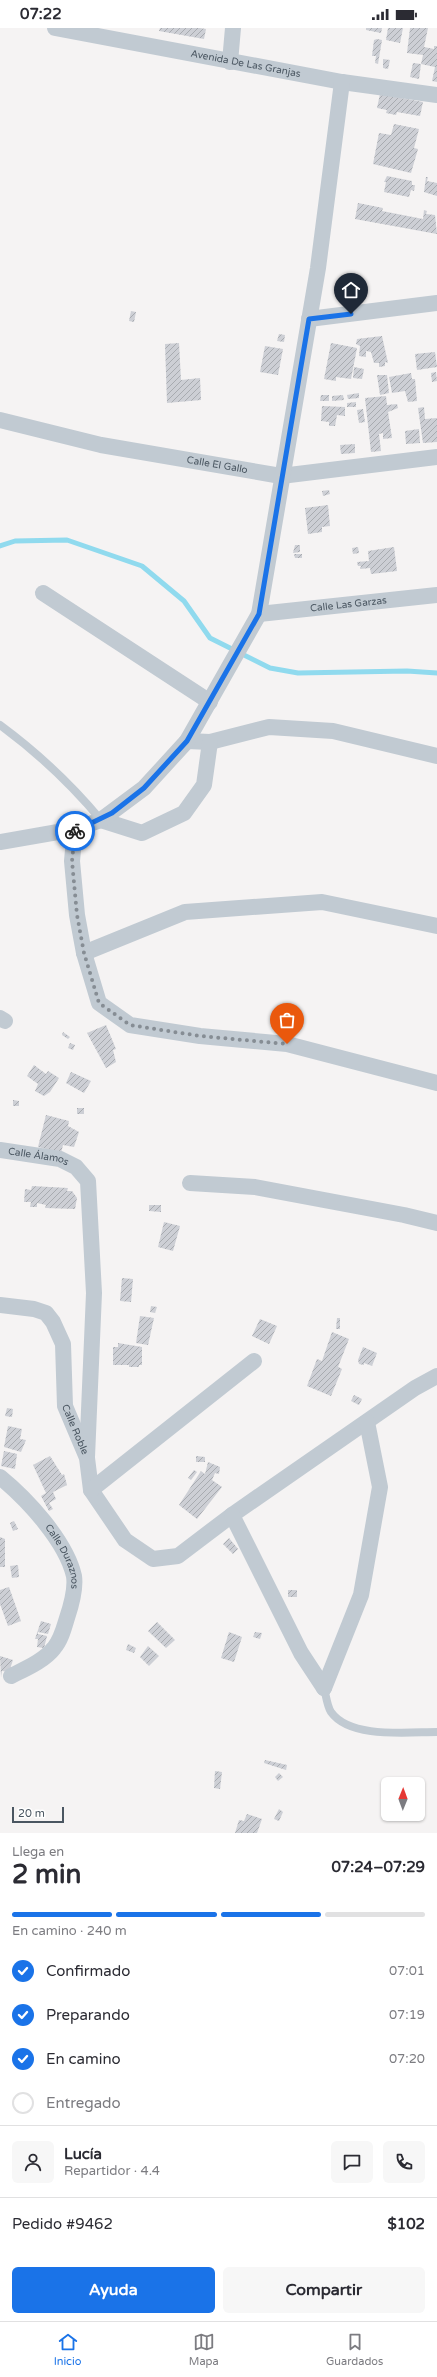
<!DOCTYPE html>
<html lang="es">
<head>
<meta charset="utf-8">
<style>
  body { margin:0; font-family:"Varela Round",sans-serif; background:#f7f7f7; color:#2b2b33; height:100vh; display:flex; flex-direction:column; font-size:15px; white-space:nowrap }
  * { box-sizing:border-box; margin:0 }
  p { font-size:13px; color:#7c7c81 }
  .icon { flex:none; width:22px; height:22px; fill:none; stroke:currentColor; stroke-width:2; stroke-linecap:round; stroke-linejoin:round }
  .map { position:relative; height:1805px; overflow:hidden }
  .drawer { display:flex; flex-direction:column; background:#fff; flex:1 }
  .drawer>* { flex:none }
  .needle { width:26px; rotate:1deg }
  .buttons { position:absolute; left:381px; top:1749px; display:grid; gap:8px }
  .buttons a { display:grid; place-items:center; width:44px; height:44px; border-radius:6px; background:#fff; box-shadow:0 1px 3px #0004; font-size:20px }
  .scale { position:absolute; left:12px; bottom:10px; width:52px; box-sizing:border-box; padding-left:4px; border:2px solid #4a5661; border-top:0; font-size:11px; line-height:14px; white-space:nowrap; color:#4a5661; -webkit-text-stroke:3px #fff; paint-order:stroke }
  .pin { position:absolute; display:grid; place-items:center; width:34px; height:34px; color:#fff; margin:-41px -17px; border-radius:50% 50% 50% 0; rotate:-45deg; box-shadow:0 0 4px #0007 }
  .pin .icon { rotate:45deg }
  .courier { position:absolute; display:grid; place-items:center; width:40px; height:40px; margin:-20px; border:3px solid #1a73e8; border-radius:50%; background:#fff; color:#222; box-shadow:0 1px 5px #0007 }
  .headline em { font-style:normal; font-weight:700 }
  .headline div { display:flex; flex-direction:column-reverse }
  .headline { display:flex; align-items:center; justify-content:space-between; height:68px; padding:0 12px }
  h1 { font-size:26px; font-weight:700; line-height:30px }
  .bar { display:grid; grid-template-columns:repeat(4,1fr); gap:6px 4px; align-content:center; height:48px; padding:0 12px }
  .bar i { height:5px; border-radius:3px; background:#e1e1e2 }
  .bar .on { background:#1a73e8 }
  .bar p { grid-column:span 4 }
  .line { display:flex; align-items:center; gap:10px; padding:0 12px; border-top:1px solid #e1e1e2 }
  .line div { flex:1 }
  .round { display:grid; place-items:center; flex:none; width:42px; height:42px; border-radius:6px; background:#f7f7f7 }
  ol { padding:0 12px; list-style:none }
  li { display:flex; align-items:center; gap:12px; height:44px }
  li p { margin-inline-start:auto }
  li .icon { padding:4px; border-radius:50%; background:#1a73e8; color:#fff; stroke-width:4 }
  li:last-child { color:#7c7c81 }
  li i { width:22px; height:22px; border:2px solid #e1e1e2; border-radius:50% }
  .cta { display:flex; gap:8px; margin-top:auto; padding:8px 12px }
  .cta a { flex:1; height:46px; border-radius:6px; background:#1a73e8; color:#fff; font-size:16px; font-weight:700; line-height:46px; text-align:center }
  .cta a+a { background:#f7f7f7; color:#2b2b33 }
  .status { display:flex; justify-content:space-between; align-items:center; height:28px; padding:0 20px; background:#fff; direction:ltr }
  .status svg { height:11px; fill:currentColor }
  .tabs { display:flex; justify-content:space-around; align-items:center; height:56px; border-top:1px solid #e1e1e2; background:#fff; font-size:11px; color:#7c7c81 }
  .tabs a { display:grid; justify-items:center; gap:2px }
  .tabs .on { color:#1a73e8 }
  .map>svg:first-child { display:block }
</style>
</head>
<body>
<div class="status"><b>07:22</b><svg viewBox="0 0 49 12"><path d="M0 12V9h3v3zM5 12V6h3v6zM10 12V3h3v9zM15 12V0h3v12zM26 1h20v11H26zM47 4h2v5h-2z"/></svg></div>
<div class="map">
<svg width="437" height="1805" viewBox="0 0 437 1805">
  <defs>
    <pattern id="building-hatch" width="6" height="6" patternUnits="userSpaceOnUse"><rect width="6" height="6" fill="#cdcfd5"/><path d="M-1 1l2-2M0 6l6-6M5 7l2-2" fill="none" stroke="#a8abb0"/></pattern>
  </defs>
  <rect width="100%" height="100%" fill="#f5f3f3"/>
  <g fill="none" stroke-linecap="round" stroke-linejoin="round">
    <path stroke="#90daee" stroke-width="5" d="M 0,518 L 15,513 L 67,512 L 142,538 L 184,573 L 210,610 L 270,640 L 298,645 L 407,643 L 437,645"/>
  </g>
  <g fill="url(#building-hatch)">
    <path d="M 160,0 L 200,0 L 206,1 L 204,11 L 159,3 Z"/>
    <path d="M 366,0 L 382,0 L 381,5 L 366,2 Z"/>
    <path d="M 388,0 L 403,0 L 400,15 L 386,12 Z"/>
    <path d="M 410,0 L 428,0 L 424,19 L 434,21 L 434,18 L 437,18 L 437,54 L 432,53 L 435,39 L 421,36 L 419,51 L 410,49 L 413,35 L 421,36 L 423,27 L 407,25 Z"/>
    <path d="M 377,11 L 382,12 L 378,36 L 375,35 L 376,28 L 372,28 L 374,12 Z"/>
    <path d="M 383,31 L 390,32 L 388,41 L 383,40 Z"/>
    <path d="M 380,66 L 423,74 L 420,88 L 397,84 L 396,87 L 386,85 L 387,82 L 377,80 Z"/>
    <path d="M 394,96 L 419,101 L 414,120 L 418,121 L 411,145 L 373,136 L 379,105 L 391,107 Z"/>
    <path d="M 387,148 L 412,153 L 412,157 L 415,157 L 414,163 L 411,162 L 409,169 L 384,164 L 386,154 L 384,154 Z"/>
    <path d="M 426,149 L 428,149 L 427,153 L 437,155 L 437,168 L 424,164 Z"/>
    <path d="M 358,175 L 383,180 L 382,183 L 423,191 L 424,182 L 427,183 L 426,186 L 435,187 L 437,206 L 355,191 Z"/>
    <path d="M 131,283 L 136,284 L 134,294 L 129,293 Z"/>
    <path d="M 279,306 L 285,307 L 284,314 L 277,313 Z"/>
    <path d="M 382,308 L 388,335 L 385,334 L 385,338 L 379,339 L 379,335 L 374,335 L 371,324 L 366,323 L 366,329 L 359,328 L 360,318 L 356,316 L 357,311 Z"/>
    <path d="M 179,315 L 181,352 L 200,350 L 201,372 L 167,375 L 165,316 Z"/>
    <path d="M 331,315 L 357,320 L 351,351 L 336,349 L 336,353 L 324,351 Z"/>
    <path d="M 265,318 L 283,321 L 278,347 L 260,344 Z"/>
    <path d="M 435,324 L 437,339 L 417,342 L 415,326 Z"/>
    <path d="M 354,339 L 364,341 L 362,351 L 353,350 Z"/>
    <path d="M 436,344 L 437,353 L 432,354 L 431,345 Z"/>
    <path d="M 411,345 L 412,351 L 415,351 L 417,373 L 408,374 L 405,363 L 392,365 L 389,349 Z"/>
    <path d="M 377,347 L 387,347 L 389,365 L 380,367 Z"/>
    <path d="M 359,365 L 359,370 L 348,371 L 347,367 Z"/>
    <path d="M 321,367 L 329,367 L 329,373 L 320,373 Z"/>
    <path d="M 343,367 L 344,372 L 332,373 L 332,368 Z"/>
    <path d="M 386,368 L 387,377 L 397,376 L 398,380 L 388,384 L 392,410 L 383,411 L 383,405 L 379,406 L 381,423 L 371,424 L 365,370 Z"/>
    <path d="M 356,374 L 356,379 L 347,379 L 347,375 Z"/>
    <path d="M 322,378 L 345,379 L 345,388 L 337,387 L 335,398 L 329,398 L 329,394 L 321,393 Z"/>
    <path d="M 424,379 L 425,391 L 437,390 L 437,414 L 423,415 L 418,380 Z"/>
    <path d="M 363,381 L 365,394 L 359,395 L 357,382 Z"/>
    <path d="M 419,401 L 420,415 L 406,416 L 405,403 Z"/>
    <path d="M 355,416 L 355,425 L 341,426 L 340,417 Z"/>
    <path d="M 329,462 L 330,466 L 323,468 L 322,463 Z"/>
    <path d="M 328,477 L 330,498 L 322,499 L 322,504 L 308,506 L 305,480 Z"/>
    <path d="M 295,517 L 300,517 L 300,524 L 293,525 Z"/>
    <path d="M 358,519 L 359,525 L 353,526 L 352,520 Z"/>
    <path d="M 394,519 L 397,543 L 371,546 L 370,540 L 360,541 L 361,538 L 358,538 L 357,534 L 369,533 L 368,523 Z"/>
    <path d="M 294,526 L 302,526 L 302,530 L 295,530 Z"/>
    <path d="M 106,997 L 116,1021 L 113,1022 L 116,1034 L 106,1040 L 87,1005 Z"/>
    <path d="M 63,1004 L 70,1009 L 68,1011 L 62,1007 Z"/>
    <path d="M 70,1015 L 75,1017 L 73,1022 L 68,1020 Z"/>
    <path d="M 34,1037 L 46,1046 L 48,1043 L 59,1050 L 50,1064 L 44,1068 L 35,1063 L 38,1056 L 27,1048 Z"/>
    <path d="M 71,1044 L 91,1053 L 84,1065 L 66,1055 Z"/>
    <path d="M 13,1072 L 19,1073 L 19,1078 L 13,1078 Z"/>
    <rect x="77" y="1080" width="7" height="6"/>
    <path d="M 46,1087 L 69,1093 L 68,1098 L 79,1104 L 74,1119 L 63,1117 L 61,1125 L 38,1119 Z"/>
    <path d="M 32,1158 L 68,1160 L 67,1163 L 72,1163 L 77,1170 L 75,1181 L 45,1180 L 46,1177 L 37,1175 L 37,1179 L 30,1179 L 31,1174 L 24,1174 L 25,1161 L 31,1162 Z"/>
    <path d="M 149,1177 L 161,1177 L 161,1184 L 149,1183 Z"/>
    <path d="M 164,1194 L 180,1198 L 173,1223 L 158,1219 Z"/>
    <path d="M 122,1250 L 133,1251 L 131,1274 L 120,1273 Z"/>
    <path d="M 151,1278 L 157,1279 L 155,1285 L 150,1284 Z"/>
    <path d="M 140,1288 L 154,1290 L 148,1317 L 136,1315 Z"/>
    <path d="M 337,1290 L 340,1290 L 340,1301 L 336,1301 Z"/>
    <path d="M 260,1291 L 277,1298 L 269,1316 L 252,1308 Z"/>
    <path d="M 332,1304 L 349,1311 L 338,1339 L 337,1338 L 342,1341 L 331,1368 L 307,1358 L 317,1331 L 322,1333 Z"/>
    <path d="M 118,1315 L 142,1319 L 142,1337 L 139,1337 L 139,1339 L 129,1339 L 129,1337 L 113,1337 L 113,1319 L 118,1319 Z"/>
    <path d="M 363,1319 L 377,1325 L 372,1338 L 364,1335 L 364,1337 L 359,1336 L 358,1332 Z"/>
    <path d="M 354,1367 L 362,1371 L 359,1377 L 351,1373 Z"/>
    <path d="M 7,1380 L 13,1381 L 12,1389 L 5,1388 Z"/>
    <path d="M 8,1398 L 22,1401 L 20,1411 L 26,1412 L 21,1424 L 4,1419 Z"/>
    <path d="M 4,1423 L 17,1426 L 15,1441 L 1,1438 Z"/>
    <path d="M 50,1428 L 62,1447 L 64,1446 L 67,1457 L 53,1464 L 56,1471 L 49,1475 L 53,1481 L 49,1483 L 41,1468 L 46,1465 L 33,1437 Z"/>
    <path d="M 196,1428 L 205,1429 L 205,1434 L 196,1434 Z"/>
    <path d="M 208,1434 L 220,1439 L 219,1446 L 215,1445 L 212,1452 L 222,1459 L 197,1491 L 179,1477 L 201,1443 L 205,1446 Z"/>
    <path d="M 194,1442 L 197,1444 L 191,1452 L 188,1450 Z"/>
    <path d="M 14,1493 L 18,1501 L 13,1503 L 10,1495 Z"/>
    <path d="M 0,1509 L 5,1511 L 5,1539 L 0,1539 Z"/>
    <path d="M 229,1510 L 238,1521 L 233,1526 L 223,1516 Z"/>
    <path d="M 18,1537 L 19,1549 L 12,1550 L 10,1538 Z"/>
    <path d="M 9,1559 L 21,1593 L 8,1598 L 0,1576 L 0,1562 Z"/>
    <rect x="288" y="1562" width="9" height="7"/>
    <path d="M 41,1593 L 51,1596 L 48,1606 L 38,1604 L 38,1606 L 47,1608 L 44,1620 L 37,1619 L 38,1611 L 35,1611 Z"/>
    <path d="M 157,1594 L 175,1612 L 166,1620 L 148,1603 Z"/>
    <path d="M 229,1604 L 242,1609 L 234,1634 L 221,1630 Z"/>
    <path d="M 255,1604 L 262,1605 L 260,1611 L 253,1609 Z"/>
    <path d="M 128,1616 L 136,1620 L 134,1625 L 126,1622 Z"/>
    <path d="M 148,1618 L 159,1628 L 149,1638 L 140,1629 Z"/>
    <path d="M 0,1628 L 13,1632 L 9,1644 L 2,1643 L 1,1649 Z"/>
    <path d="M 265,1732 L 287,1737 L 286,1742 L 264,1735 Z"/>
    <path d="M 215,1743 L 222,1744 L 220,1761 L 214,1760 Z"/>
    <path d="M 279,1745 L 283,1749 L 278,1753 L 275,1749 Z"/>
    <path d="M 279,1781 L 283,1784 L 279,1793 L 274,1791 Z"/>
    <path d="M 247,1786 L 262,1791 L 257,1805 L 235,1805 L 239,1792 L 244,1793 Z"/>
  </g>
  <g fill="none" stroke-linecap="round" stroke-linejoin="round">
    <g stroke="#c1cad2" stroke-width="8">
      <path d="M 0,697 C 38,725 71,756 101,792"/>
      <path d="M 324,1660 C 326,1667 327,1678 331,1684 C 350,1711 408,1704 437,1704"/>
    </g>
    <g stroke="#c1cad2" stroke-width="16">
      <path id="s1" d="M 55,0 L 342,54 L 437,67"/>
      <path d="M 230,34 L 233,0"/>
      <path d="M 309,291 L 437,275"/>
      <path id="s2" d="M 0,392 L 101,417 L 281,448 L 437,429"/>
      <path d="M 43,565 L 210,674"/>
      <path id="s3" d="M 259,586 L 437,567"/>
      <path d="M 187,713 L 210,714 L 269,699 L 333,703 L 437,728"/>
      <path d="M 101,792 L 142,805 L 184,785 L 204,757 L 210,714"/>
      <path d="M 75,801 L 72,833 L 77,887 L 84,925 L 99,975 L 130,997 L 200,1008 L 287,1016 L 437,1055"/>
      <path d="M 0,814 L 75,801 L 101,792 L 144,760 L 187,713 L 259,586 L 318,240 L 342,54"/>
      <path d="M 84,925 L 185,884 L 322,874 L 437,898"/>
      <path d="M 0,990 L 5,993"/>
      <path id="s4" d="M 0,1122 L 60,1131 L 76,1139 L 88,1153 L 94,1265 L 87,1429"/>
      <path d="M 190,1155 L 255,1159 L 404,1187 L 437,1195"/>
      <path id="s5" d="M 0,1277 L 34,1281 L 46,1285 L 53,1294 L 63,1316 L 65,1378 L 87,1430 L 91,1462 L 125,1512 L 153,1531 L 178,1528 L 232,1487 L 415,1360 L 437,1348"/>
      <path id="s6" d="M 0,1449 C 27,1471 66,1513 74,1548 C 76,1561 71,1578 67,1590 C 64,1600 61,1612 54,1620 C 44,1633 25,1641 11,1648"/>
      <path d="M 91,1462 L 254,1333"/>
      <path d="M 232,1487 L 301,1625 L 324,1660"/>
      <path d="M 324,1660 L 361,1567 L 380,1459 L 367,1394"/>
    </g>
  </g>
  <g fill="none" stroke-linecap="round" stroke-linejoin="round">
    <path stroke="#868d94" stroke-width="4" stroke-dasharray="0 7.2" d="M 75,803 L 72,833 L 77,887 L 84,925 L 99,975 L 130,997 L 200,1008 L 287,1016"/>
    <path stroke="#1a73e8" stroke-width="5" d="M 75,803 L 112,785 L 144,760 L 187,713 L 259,586 L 309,291 L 351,286"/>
  </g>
  <g text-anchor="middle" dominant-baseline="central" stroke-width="3" stroke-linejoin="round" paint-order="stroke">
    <g font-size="10" fill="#4a5661" stroke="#fff">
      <text stroke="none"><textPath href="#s1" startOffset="194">Avenida De Las Granjas</textPath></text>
      <text stroke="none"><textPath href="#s2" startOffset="222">Calle El Gallo</textPath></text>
      <text stroke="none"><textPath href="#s3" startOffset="90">Calle Las Garzas</textPath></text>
      <text stroke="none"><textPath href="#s4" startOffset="39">Calle Álamos</textPath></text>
      <text stroke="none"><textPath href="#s5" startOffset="170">Calle Roble</textPath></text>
      <text stroke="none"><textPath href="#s6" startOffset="103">Calle Duraznos</textPath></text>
    </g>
  </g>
</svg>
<div class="buttons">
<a><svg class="needle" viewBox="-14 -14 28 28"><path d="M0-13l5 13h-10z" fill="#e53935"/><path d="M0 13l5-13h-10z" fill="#7c7c81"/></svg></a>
</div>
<div class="scale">20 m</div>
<div class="pin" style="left:287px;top:1016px;background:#ea580c"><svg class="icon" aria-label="bag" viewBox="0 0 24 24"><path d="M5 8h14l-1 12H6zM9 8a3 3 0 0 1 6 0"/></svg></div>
<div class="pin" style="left:351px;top:286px;background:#1f2937"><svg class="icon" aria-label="home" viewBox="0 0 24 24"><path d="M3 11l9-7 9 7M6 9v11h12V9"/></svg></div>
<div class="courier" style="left:75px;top:803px"><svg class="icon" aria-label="bike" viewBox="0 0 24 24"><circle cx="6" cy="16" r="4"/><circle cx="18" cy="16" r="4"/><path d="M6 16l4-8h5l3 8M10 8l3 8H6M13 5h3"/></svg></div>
</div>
<section class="drawer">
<div class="headline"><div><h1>2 min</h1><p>Llega en</p></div><em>07:24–07:29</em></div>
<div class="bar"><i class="on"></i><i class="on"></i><i class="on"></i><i></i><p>En camino · 240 m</p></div>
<ol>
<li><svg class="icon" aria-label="check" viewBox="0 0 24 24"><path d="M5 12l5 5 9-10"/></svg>Confirmado<p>07:01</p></li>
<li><svg class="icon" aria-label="check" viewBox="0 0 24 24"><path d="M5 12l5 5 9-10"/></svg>Preparando<p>07:19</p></li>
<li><svg class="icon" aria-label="check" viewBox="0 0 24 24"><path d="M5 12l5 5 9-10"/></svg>En camino<p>07:20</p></li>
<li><i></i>Entregado</li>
</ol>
<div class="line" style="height:72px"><a class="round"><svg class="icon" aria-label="person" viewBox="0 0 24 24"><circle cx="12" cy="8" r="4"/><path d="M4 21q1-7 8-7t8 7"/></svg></a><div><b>Lucía</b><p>Repartidor · 4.4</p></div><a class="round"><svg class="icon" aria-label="chat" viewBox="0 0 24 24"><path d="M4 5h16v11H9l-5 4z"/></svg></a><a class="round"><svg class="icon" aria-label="phone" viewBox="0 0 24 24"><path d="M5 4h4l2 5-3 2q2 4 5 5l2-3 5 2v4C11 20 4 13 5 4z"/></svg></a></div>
<div class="line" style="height:52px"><div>Pedido #9462</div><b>$102</b></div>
<div class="cta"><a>Ayuda</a><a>Compartir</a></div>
</section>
<nav class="tabs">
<a class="on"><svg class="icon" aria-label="home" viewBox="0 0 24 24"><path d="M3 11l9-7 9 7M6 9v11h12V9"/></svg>Inicio</a>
<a><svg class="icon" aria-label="map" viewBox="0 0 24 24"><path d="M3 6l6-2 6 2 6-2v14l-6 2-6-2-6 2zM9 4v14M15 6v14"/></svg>Mapa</a>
<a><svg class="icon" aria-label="saved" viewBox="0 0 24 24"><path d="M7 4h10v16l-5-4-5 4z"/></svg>Guardados</a>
</nav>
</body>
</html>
